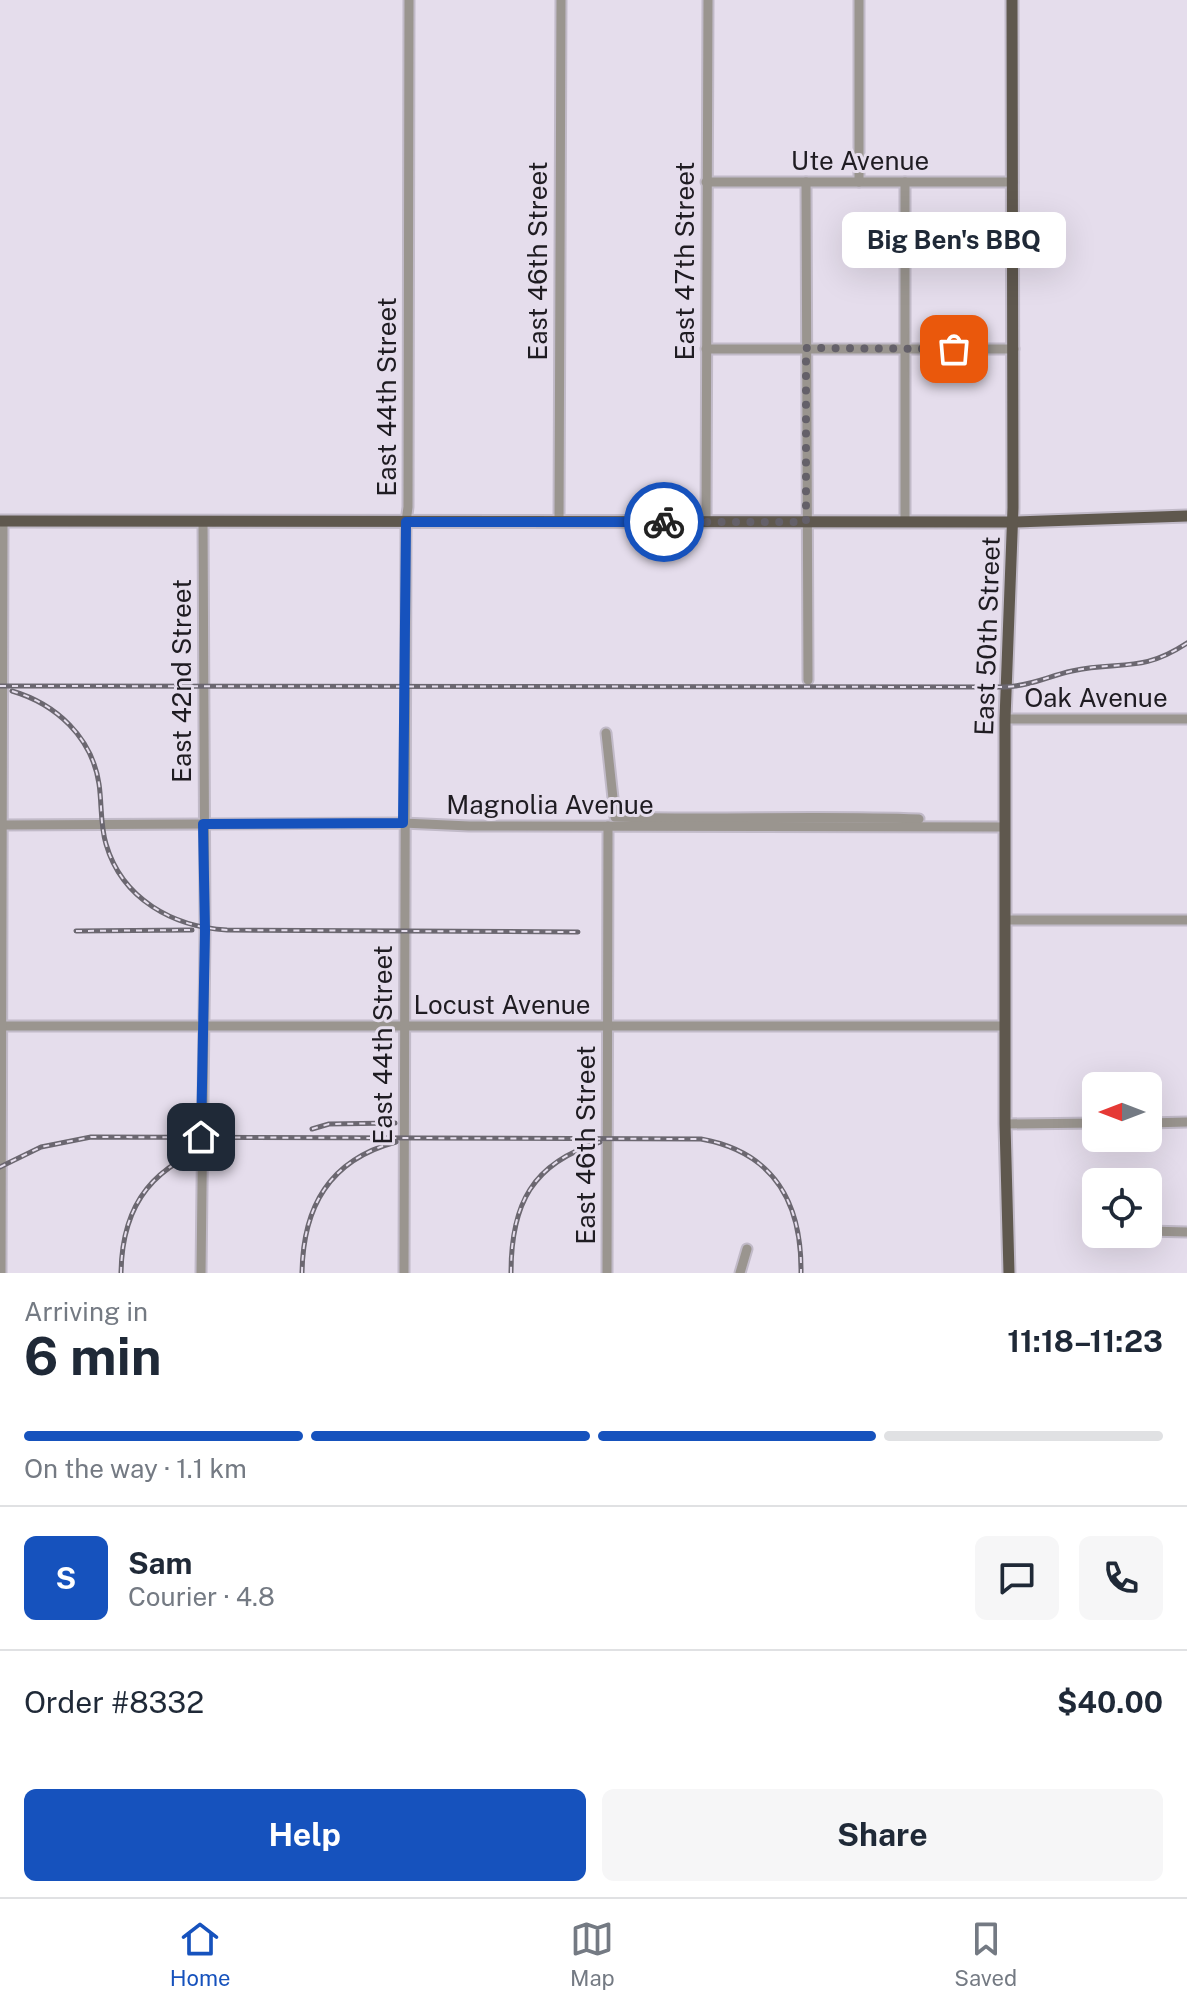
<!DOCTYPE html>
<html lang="en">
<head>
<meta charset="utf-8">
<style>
  body { margin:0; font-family:"Public Sans",sans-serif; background:#f6f6f7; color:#1f2937; height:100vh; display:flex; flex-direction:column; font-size:30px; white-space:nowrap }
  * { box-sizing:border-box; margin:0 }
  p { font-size:26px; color:#747a83 }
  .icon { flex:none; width:44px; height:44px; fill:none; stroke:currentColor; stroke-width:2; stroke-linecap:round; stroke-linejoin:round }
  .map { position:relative; height:1273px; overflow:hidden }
  .side { display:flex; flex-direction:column; background:#fff; flex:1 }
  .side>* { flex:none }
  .needle { width:52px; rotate:270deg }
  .fabs { position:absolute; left:1082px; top:1072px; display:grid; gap:16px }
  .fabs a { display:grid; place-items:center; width:80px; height:80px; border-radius:12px; background:#fff; box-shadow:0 8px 32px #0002; font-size:40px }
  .pin { position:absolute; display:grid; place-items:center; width:68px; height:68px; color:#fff; margin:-34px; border-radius:16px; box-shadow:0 4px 12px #0006 }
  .courier { position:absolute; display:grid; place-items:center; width:80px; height:80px; margin:-40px; border:6px solid #1652bd; border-radius:50%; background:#fff; color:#222; box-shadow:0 2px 10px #0007 }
  .bubble { position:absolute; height:56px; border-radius:12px; background:#fff; box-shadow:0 8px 32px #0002; font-size:26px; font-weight:700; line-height:56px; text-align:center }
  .summary em { font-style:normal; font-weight:700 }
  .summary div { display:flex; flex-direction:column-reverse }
  .summary { display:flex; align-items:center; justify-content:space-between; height:136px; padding:0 24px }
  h1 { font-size:52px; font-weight:700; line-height:60px }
  .bar { display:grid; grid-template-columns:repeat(4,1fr); gap:12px 8px; align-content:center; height:96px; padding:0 24px }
  .bar i { height:10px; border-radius:6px; background:#e0e1e3 }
  .bar .current { background:#1652bd }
  .bar p { grid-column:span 4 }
  .line { display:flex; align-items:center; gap:20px; padding:0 24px; border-top:2px solid #e0e1e3 }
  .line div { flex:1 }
  .round { display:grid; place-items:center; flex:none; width:84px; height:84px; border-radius:12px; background:#f6f6f7 }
  .cta { display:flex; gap:16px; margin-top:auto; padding:16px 24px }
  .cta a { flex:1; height:92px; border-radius:12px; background:#1652bd; color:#fff; font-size:32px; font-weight:700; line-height:92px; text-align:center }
  .cta a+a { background:#f6f6f7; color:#1f2937 }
  .menu { display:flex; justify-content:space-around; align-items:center; height:112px; border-top:2px solid #e0e1e3; background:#fff; font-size:22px; color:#747a83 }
  .menu a { display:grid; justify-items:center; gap:4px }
  .menu .current { color:#1652bd }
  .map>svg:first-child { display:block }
</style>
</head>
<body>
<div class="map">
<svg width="1187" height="1273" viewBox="0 0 1187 1273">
  <rect width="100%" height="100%" fill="#e5ddec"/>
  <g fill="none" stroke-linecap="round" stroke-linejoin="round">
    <defs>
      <g id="minor">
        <path d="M 706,182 L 1013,182"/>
        <path d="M 806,182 L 808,680"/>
        <path d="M 859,182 L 859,0"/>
        <path d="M 905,182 L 905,522"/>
        <path d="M 706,349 L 1014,349"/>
        <path d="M 559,522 L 561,0"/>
        <path d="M 706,522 L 708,0"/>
        <path d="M 1005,719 L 1187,719"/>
        <path d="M 606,733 L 615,817 C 716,820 818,815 919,819"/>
        <path d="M 0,825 L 403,823 L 469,826 L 1005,827"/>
        <path d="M 1005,920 L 1187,920"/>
        <path d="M 0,1026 L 1005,1026"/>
        <path d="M 1148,1123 L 1187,1122"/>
        <path d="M 1005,1124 L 1096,1123"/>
        <path d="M 1148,1231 L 1187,1232"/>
        <path d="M 1,1273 L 3,521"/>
        <path d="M 201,1273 L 205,931 L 203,521"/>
        <path d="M 404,1273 L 406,522 L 408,507 L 409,0"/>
        <path d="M 607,1273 L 608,826"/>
        <path d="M 740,1273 L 747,1249"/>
      </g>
      <g id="major">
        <path d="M 0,521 L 1013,522 L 1187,516"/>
        <path d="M 1009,1273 L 1005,1124 L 1005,719 L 1013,508 L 1012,0"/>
      </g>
    </defs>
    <use href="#minor" stroke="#c1bac8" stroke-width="13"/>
    <use href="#major" stroke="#c1bac8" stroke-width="15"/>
    <use href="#minor" stroke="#9a958f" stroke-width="9"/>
    <use href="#major" stroke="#5f584e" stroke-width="11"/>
    <defs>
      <g id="rail">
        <path d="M 0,686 L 1005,687 C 1030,686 1049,676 1072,671 C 1120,660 1140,674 1187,643"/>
        <path d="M 12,691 C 56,704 92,737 99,784 C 102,804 100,824 106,844 C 122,899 173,927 227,930 L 578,932"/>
        <path d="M 76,931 L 192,930"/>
        <path d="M 312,1129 L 329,1124 L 395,1123"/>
        <path d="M 0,1167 L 41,1147 L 91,1137 L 701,1139 C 774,1152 802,1203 801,1273"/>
        <path d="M 121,1273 C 122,1202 155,1163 222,1143"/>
        <path d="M 302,1273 C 303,1207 329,1160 396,1142"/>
        <path d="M 511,1273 C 511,1204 532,1163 600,1142"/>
      </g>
    </defs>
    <use href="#rail" stroke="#6b6770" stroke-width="5"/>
    <use href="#rail" stroke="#e5ddec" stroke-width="2" stroke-dasharray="6" stroke-linecap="butt"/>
  </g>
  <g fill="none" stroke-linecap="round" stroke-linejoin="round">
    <path stroke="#646069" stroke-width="8" stroke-dasharray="0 14.4" d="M 664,522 L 806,522 L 806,348 L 954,349"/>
    <path stroke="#1652bd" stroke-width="10" d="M 201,1137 L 205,931 L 203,824 L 403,823 L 406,522 L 664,522"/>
  </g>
  <g text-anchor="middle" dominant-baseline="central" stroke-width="6" stroke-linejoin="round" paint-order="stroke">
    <g font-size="26" fill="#1f1c22" stroke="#e5ddec">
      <text x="860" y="160">Ute Avenue</text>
      <text transform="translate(537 261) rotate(-90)">East 46th Street</text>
      <text transform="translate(684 261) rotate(-90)">East 47th Street</text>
      <text transform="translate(386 397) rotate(-90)">East 44th Street</text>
      <text transform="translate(987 636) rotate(-88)">East 50th Street</text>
      <text transform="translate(181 681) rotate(-90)">East 42nd Street</text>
      <text x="1096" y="697">Oak Avenue</text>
      <text x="550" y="804">Magnolia Avenue</text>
      <text x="502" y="1004">Locust Avenue</text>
      <text transform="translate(382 1045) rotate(-90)">East 44th Street</text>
      <text transform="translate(585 1145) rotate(-90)">East 46th Street</text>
    </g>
  </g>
</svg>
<div class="fabs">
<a><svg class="needle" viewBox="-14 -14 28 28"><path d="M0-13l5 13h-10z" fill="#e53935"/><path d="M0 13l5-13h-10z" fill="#747a83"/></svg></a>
<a><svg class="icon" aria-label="locate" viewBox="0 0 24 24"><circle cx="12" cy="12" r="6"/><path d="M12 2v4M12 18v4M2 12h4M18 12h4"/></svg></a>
</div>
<div class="pin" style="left:954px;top:349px;background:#ea580c"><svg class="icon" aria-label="bag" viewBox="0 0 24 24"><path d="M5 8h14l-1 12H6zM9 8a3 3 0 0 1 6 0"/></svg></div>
<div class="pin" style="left:201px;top:1137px;background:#1f2937"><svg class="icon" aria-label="home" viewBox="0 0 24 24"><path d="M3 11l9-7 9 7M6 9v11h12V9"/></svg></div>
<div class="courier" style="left:664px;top:522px"><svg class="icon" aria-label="bike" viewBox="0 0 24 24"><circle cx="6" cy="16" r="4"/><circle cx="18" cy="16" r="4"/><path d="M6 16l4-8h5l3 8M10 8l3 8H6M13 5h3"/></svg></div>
<div class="bubble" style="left:842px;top:212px;width:224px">Big Ben's BBQ</div>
</div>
<section class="side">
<div class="summary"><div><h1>6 min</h1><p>Arriving in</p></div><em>11:18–11:23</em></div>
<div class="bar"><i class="current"></i><i class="current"></i><i class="current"></i><i></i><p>On the way · 1.1 km</p></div>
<div class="line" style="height:144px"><b class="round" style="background:#1652bd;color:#fff">S</b><div><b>Sam</b><p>Courier · 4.8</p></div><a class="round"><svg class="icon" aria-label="chat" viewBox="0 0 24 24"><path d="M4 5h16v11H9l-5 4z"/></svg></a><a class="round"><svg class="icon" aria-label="phone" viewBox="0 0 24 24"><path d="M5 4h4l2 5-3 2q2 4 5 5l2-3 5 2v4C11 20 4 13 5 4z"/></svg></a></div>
<div class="line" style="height:104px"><div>Order #8332</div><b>$40.00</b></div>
<div class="cta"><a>Help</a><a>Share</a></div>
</section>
<nav class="menu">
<a class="current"><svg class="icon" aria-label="home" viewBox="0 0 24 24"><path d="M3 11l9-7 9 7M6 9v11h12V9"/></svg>Home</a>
<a><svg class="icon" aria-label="map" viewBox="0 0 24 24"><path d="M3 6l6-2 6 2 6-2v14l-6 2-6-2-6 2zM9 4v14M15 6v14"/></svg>Map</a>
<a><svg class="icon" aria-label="saved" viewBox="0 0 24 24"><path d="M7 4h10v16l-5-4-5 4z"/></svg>Saved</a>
</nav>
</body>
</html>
